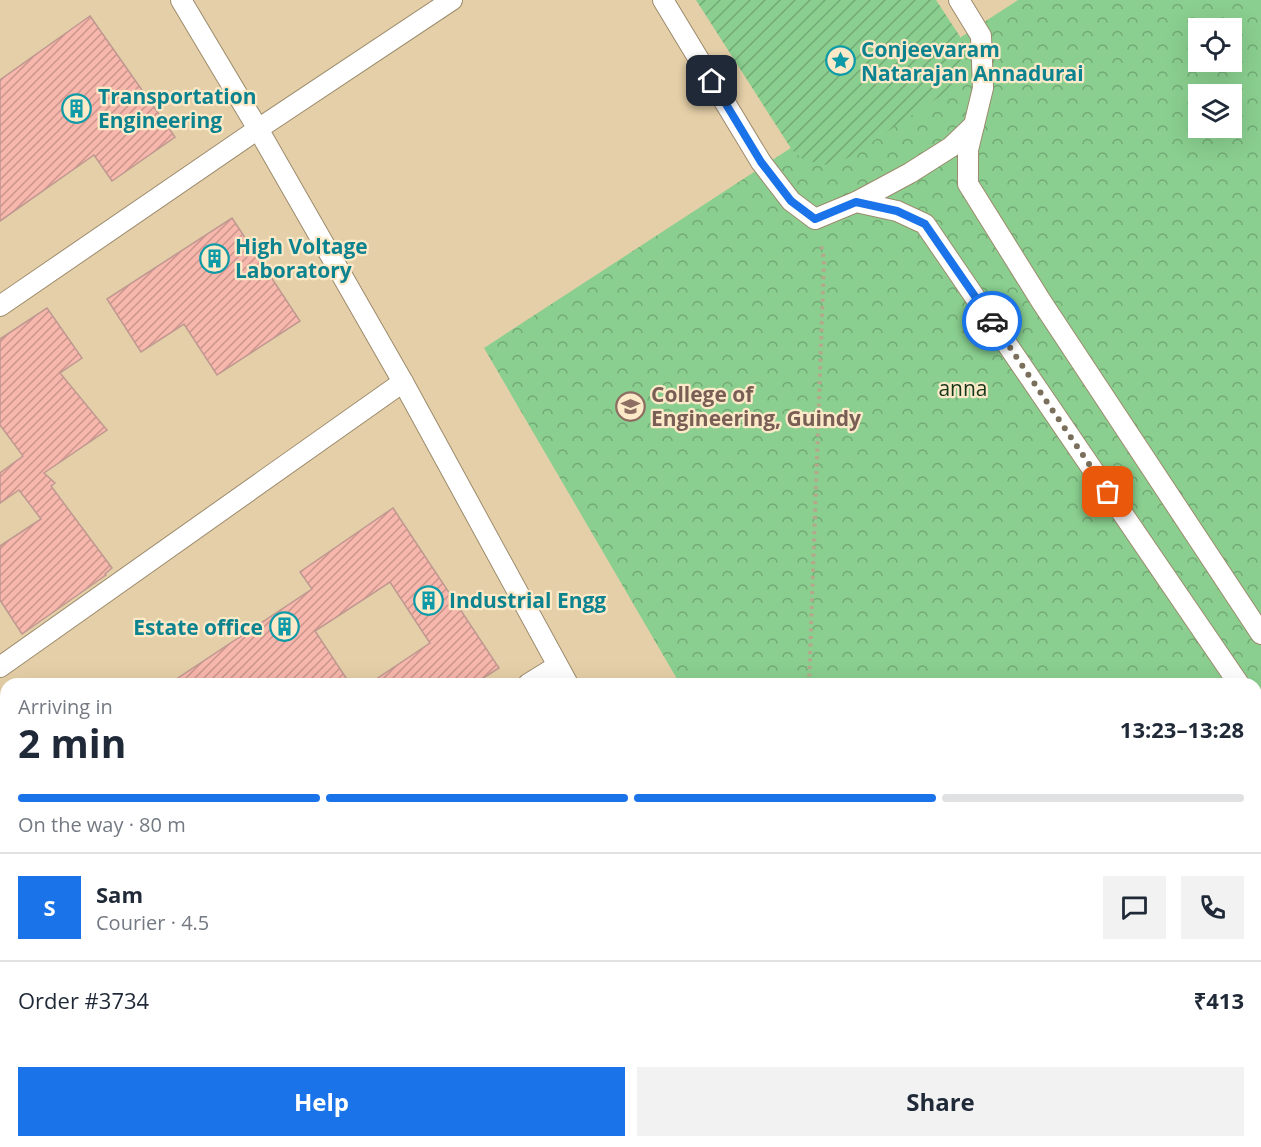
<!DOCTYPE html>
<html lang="en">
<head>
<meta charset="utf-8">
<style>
  body { margin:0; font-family:"Open Sans",sans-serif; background:#f2f2f3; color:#1f2937; height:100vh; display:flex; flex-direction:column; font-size:22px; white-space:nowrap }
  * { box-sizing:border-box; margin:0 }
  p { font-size:20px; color:#747a83 }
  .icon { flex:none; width:33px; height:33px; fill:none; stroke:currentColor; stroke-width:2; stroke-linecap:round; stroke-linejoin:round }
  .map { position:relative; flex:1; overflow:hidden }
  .panel { position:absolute; left:0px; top:678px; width:1262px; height:470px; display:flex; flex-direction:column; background:#fff; border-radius:18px 18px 0 0; box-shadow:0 6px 24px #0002 }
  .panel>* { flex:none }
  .tools { position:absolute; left:1188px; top:18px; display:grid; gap:12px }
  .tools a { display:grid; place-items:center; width:54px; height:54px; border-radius:0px; background:#fff; box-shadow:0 6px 24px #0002; font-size:30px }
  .pin { position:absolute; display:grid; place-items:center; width:51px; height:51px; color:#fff; margin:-26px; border-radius:12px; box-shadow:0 3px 9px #0006 }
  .courier { position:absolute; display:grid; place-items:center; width:60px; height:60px; margin:-30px; border:4px solid #1a73e8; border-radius:50%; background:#fff; color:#222; box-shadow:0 2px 8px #0007 }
  .head em { font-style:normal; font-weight:700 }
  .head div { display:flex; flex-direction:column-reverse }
  .head { display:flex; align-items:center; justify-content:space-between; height:102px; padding:0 18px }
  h1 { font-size:39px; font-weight:700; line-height:45px }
  .bar { display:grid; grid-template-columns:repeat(4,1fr); gap:9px 6px; align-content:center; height:72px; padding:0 18px }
  .bar i { height:8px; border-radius:4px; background:#e0e1e3 }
  .bar .on { background:#1a73e8 }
  .bar p { grid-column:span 4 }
  .line { display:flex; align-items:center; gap:15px; padding:0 18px; border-top:2px solid #e0e1e3 }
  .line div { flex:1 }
  .round { display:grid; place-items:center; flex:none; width:63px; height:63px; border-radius:0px; background:#f2f2f3 }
  .button { display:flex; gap:12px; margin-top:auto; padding:12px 18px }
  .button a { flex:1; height:69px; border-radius:0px; background:#1a73e8; color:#fff; font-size:24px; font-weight:700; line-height:69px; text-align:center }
  .button a+a { background:#f2f2f3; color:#1f2937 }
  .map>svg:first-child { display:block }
</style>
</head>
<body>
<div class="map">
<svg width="1261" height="1147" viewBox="0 0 1261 1147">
  <defs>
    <pattern id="park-crowns" width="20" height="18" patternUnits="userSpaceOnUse" patternTransform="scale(1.5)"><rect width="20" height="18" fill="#8acf8f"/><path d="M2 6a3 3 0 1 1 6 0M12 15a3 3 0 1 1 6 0" fill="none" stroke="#72a975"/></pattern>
    <pattern id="garden-furrows" width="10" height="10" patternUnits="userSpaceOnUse" patternTransform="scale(1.5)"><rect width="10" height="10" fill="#8acf8f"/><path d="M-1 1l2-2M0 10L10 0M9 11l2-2" fill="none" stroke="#72a975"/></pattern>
    <pattern id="building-hatch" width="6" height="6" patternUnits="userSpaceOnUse" patternTransform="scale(1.5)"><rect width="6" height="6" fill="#f8b7ac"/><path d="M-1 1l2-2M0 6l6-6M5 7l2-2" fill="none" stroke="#ca968c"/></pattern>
  </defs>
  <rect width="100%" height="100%" fill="#eedcbb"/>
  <path fill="#e5cfa8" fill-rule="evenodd" d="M 0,0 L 1261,0 L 1261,1147 L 0,1147 ZM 1198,28 L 1232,28 L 1232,62 L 1198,62 ZM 1198,94 L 1232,94 L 1232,128 L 1198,128 ZM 6,684 L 1256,684 L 1256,1142 L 6,1142 Z"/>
  <g fill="url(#park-crowns)" fill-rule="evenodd">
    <path d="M 1018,0 L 1261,0 L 1261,1027 L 1256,1031 L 1256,684 L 680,684 L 484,348 ZM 1198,28 L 1232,28 L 1232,62 L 1198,62 ZM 1198,94 L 1232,94 L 1232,128 L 1198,128 Z"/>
    <path d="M 948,1142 L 1084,1142 L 1075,1147 L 951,1147 Z"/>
  </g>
  <path fill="url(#garden-furrows)" d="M 696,0 L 936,0 L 959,35 L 967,50 L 964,68 L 954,87 L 848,158 L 824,165 L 804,160 L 792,150 Z"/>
  <g fill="url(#building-hatch)" stroke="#bf9891" stroke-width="1.5">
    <path d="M 90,16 L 175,137 L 112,181 L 94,155 L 0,221 L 0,80 Z"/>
    <path d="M 232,218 L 300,321 L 217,375 L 184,324 L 141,352 L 107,299 Z"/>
    <path d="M 47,308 L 82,358 L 60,373 L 107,430 L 44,473 L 55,483 L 51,486 L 112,568 L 105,574 L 106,575 L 22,634 L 0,600 L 0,546 L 41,519 L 19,490 L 0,503 L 0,473 L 23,456 L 0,425 L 0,339 Z"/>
    <path d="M 393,508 L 499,668 L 474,684 L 369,684 L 430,643 L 390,582 L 315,631 L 350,684 L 169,684 L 312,589 L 300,572 Z"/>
  </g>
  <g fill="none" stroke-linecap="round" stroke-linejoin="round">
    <defs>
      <g id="lane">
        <path d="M 181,0 L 258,129 L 403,382 L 568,684"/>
        <path d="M 663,0 L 761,162 L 791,201 L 815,219 L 856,202 L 897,211 L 925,224 L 1239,684"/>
        <path d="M 959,0 L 981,36 L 983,88 L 968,150 L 968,184 L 1041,301 L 1261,634"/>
        <path d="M 856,202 L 910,173 L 951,147 L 974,125"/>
        <path d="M 0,306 L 258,129 L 452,0"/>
        <path d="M 0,667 L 403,382"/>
        <path d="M 528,684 L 557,666"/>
        <path d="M 1256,707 L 1261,716"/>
        <path d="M 0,785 L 6,792"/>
        <path d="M 0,1014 L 6,1011"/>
        <path d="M 259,1142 L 263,1147"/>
        <path d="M 526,1142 L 535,1144 L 538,1147"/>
        <path d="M 843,1142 L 847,1147"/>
        <path d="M 469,1147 L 480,1142"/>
      </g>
    </defs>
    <use href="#lane" stroke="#9c8b6d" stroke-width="22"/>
    <g stroke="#b6a78c" stroke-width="4" stroke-dasharray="3 4.5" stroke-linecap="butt">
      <path d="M 809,684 L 824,260 L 821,244"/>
      <path d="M 1256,755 L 1261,752"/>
      <path d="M 1256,966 L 1261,968"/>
    </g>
    <use href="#lane" stroke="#fff" stroke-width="20"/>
  </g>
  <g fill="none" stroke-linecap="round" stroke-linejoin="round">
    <path stroke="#7a6f5b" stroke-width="6" stroke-dasharray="0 10.8" d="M 992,321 L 1108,492"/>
    <path stroke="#1a73e8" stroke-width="8" d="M 712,81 L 761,162 L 791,201 L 815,219 L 856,202 L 897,211 L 925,224 L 992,321"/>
  </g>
  <defs>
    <symbol id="sight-ring" viewBox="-11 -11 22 22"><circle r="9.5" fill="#fce9c8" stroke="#0f9aa8" stroke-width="1.5"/><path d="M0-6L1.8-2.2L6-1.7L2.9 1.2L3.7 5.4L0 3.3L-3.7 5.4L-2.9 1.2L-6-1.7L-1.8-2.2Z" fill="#0f9aa8"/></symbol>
    <symbol id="building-ring" viewBox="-11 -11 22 22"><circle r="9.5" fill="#fce9c8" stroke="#0f9aa8" stroke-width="1.5"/><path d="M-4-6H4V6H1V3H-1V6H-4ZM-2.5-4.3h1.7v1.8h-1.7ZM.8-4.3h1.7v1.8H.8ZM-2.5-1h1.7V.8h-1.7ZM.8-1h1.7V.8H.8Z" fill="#0f9aa8"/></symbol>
    <symbol id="university-ring" viewBox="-11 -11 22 22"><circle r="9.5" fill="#fce9c8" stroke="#8d6e63" stroke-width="1.5"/><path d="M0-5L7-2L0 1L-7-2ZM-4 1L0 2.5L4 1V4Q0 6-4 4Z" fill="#8d6e63"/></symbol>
  </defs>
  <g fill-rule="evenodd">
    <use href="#sight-ring" x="824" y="44" width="33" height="33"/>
    <use href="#building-ring" x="60" y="92" width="33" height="33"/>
    <use href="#building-ring" x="198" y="242" width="33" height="33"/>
    <use href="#university-ring" x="614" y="390" width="33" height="33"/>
    <use href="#building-ring" x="412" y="584" width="33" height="33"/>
    <use href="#building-ring" x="268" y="610" width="33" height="33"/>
  </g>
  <g text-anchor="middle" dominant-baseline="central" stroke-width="4.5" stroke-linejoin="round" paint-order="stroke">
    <g font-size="21" font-weight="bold" fill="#0d838f" stroke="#fce9c8" text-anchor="start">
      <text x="861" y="49">Conjeevaram<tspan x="861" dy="24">Natarajan Annadurai</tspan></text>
      <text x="98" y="96">Transportation<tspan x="98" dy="24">Engineering</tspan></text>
      <text x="235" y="246">High Voltage<tspan x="235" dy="24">Laboratory</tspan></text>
      <text x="449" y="600">Industrial Engg</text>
      <text x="263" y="627" text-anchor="end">Estate office</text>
    </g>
    <g font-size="21" fill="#16361a" stroke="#fce9c8">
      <text x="963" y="388">anna</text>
    </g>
    <g font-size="21" font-weight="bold" fill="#785e54" stroke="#fce9c8" text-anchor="start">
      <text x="651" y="394">College of<tspan x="651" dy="24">Engineering, Guindy</tspan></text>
    </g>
  </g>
</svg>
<div class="tools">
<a><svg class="icon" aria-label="locate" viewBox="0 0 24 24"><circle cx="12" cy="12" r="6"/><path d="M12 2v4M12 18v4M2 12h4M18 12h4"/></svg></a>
<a><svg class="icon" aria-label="layers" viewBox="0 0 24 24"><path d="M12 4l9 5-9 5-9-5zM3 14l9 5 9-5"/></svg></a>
</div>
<div class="pin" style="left:1108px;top:492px;background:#ea580c"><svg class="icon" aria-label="bag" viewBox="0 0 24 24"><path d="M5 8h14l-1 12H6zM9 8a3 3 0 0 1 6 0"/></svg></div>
<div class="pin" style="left:712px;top:81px;background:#1f2937"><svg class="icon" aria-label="home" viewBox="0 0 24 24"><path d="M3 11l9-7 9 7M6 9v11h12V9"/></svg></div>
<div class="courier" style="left:992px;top:321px"><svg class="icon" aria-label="car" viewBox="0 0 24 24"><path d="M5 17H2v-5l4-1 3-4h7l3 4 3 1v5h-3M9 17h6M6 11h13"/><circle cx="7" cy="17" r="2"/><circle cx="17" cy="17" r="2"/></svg></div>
<section class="panel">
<div class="head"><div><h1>2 min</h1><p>Arriving in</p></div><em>13:23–13:28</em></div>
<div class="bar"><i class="on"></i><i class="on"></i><i class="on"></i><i></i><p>On the way · 80 m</p></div>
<div class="line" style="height:108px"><b class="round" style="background:#1a73e8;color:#fff">S</b><div><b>Sam</b><p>Courier · 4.5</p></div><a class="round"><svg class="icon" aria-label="chat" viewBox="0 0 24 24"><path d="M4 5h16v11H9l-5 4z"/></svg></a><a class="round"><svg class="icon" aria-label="phone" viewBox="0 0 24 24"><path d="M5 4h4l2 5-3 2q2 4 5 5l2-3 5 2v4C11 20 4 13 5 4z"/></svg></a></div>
<div class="line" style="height:78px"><div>Order #3734</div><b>₹413</b></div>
<div class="button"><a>Help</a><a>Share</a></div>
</section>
</div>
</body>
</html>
